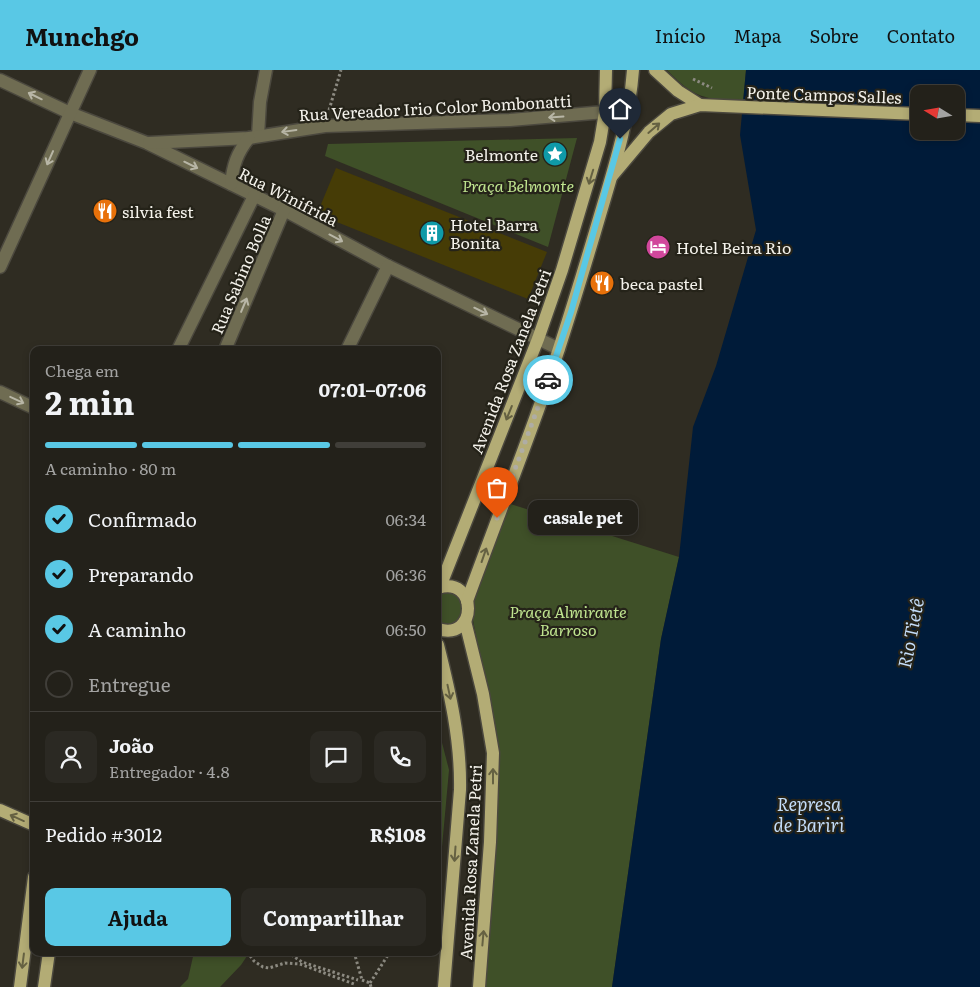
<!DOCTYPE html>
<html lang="pt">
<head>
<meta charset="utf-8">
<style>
  body { margin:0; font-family:Literata,serif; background:#2b2923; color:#f1f3f6; height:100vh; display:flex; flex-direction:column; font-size:19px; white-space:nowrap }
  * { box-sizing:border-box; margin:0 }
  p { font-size:16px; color:#a3a3a2 }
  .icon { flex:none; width:28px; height:28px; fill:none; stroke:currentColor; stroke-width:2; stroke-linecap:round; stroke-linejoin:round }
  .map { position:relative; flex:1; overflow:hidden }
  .side { position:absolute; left:30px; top:276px; width:411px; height:610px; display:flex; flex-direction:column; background:#23211a; border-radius:10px; box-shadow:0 2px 8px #0003,0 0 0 1px #403e39 }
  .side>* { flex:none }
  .needle { width:32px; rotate:281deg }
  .buttons { position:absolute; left:910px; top:15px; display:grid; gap:10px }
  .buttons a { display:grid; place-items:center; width:55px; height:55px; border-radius:10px; background:#23211a; box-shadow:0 2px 8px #0003,0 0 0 1px #403e39; font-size:25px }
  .pin { position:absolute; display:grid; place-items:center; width:42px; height:42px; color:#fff; margin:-51px -21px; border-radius:50% 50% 50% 0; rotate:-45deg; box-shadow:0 0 5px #0007 }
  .pin .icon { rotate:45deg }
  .courier { position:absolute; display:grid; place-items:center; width:50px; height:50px; margin:-25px; border:4px solid #59c8e5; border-radius:50%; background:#fff; color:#222; box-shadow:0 1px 6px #0007 }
  .bubble { position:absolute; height:35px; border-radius:10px; background:#23211a; box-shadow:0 2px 8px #0003,0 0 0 1px #403e39; font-size:16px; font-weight:700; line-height:35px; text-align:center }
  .summary em { font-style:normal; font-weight:700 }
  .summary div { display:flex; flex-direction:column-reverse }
  .summary { display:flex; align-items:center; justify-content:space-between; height:85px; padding:0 15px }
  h1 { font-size:32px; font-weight:700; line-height:38px }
  .bar { display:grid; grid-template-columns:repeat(4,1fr); gap:8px 5px; align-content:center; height:60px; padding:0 15px }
  .bar i { height:6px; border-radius:4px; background:#403e39 }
  .bar .current { background:#59c8e5 }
  .bar p { grid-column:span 4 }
  .line { display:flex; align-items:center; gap:12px; padding:0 15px; border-top:1px solid #403e39 }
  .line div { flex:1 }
  .round { display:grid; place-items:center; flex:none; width:52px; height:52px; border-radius:10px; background:#2b2923 }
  ol { padding:0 15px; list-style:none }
  li { display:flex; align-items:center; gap:15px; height:55px }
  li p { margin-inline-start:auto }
  li .icon { padding:5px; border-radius:50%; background:#59c8e5; color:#111; stroke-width:4 }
  li:last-child { color:#a3a3a2 }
  li i { width:28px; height:28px; border:2px solid #403e39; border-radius:50% }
  .primary-button { display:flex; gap:10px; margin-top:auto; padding:10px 15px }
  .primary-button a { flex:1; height:58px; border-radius:10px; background:#59c8e5; color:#111; font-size:20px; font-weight:700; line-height:58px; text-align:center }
  .primary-button a+a { background:#2b2923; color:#f1f3f6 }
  header { display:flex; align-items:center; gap:30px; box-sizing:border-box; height:70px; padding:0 25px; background:#59c8e5; color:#111 }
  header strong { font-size:24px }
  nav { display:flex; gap:28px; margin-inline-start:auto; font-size:18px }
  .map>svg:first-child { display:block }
</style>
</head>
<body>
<header>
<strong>Munchgo</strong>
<nav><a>Início</a><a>Mapa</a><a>Sobre</a><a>Contato</a></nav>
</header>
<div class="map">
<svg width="980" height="917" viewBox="0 0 980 917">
  <rect width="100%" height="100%" fill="#2f2c22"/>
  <g fill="#3f5028">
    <path d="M 667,0 L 746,0 L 743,32 C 704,29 694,28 667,0 Z"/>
    <path d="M 577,68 L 548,177 L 325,86 L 328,74 Z"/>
    <path d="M 504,432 L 679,487 L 661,569 L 612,917 L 480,917 L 492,648 L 471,540 L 475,516 Z"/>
    <path d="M 452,518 L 466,538 L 456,555 L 438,555 L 438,519 Z"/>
    <path d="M 438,657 L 449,700 L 438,821 Z"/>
    <path d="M 194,882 L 249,882 L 249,883 L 241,895 L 220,917 L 180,917 L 188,909 Z"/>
  </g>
  <path fill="#001b39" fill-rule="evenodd" d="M 746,0 L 980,0 L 980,917 L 612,917 L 661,569 L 679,487 L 693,357 L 716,296 L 756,160 L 740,65 ZM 919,24 L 956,24 L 956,61 L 919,61 Z"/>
  <path fill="#463c06" d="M 336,98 L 547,182 L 528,229 L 317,144 Z"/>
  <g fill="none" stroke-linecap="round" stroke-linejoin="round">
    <defs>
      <g id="minor">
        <path d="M 0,10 L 70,43 L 147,73 L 284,140 L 388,196 L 559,279"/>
        <path d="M 258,66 L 260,32 L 266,0"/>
        <path d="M 149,73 L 249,68 L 325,56 L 510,50 L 605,42"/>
        <path d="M 231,114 C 233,95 237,83 249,68"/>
        <path d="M 0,197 L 90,0"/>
        <path d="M 178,280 L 254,126"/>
        <path d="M 225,280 L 284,140"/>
        <path d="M 347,280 L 388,196"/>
        <path d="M 0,322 L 34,338"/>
      </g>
      <g id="major">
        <path d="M 655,0 L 678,21 L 700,35"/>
        <path d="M 956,45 L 980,46"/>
        <path d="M 612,106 L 649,62 L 671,44 L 700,35 L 919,44"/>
        <path d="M 440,517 L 538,269 L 562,200 L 600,72 L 605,42 L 606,0"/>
        <path d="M 438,518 C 478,505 478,572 438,559"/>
        <path d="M 467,531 C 491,465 517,399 541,332 C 561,276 578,219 595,162 C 610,110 629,55 633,0"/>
        <path d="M 465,551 L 483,624 L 493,683 L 490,772 L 479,917"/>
        <path d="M 438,575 C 450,623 461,670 460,720 L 444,917"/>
        <path d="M 0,740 L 34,755"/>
        <path d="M 20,917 L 34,807"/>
        <path d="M 44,917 L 49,882"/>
      </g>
    </defs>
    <use href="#minor" stroke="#4b483e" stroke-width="15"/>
    <use href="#major" stroke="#4b483e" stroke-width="15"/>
    <g stroke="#8d8b82" stroke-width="3" stroke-dasharray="2.5 2.5" stroke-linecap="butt">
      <path d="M 693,9 L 712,18"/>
      <path d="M 329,40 L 341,0"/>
      <path d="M 438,686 L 440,672"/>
      <path d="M 247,882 L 254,891 L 263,897 L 269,898 L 285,893 L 300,894 L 354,914"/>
      <path d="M 287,882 L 302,892 L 358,910"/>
      <path d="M 354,882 L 362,910"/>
      <path d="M 362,910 L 370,913 L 371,917"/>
      <path d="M 370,913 L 390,882"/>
    </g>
    <use href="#minor" stroke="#6f6c52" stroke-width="12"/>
    <use href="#major" stroke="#b3ac75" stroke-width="12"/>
  </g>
  <defs><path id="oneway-shaft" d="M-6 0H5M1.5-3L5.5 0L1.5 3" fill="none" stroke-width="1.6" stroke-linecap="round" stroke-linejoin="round" transform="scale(1.25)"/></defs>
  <g stroke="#b8b6a6">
    <use href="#oneway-shaft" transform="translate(35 26) rotate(-154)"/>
    <use href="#oneway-shaft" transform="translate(556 47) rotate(176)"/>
    <use href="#oneway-shaft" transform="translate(289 61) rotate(172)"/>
    <use href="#oneway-shaft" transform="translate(50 88) rotate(114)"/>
    <use href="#oneway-shaft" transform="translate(191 95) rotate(26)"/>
    <use href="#oneway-shaft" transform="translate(336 168) rotate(28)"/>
    <use href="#oneway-shaft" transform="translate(244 235) rotate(-67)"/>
    <use href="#oneway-shaft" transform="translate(481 241) rotate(26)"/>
    <use href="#oneway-shaft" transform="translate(17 330) rotate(25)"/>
  </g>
  <g stroke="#656142">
    <use href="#oneway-shaft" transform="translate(654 58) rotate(-41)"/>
    <use href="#oneway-shaft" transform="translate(591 107) rotate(107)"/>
    <use href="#oneway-shaft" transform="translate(509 343) rotate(112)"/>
    <use href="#oneway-shaft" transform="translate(484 485) rotate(-71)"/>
    <use href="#oneway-shaft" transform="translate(449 622) rotate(78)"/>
    <use href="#oneway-shaft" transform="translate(493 706) rotate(-90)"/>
    <use href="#oneway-shaft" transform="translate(17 748) rotate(-156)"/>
    <use href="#oneway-shaft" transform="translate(455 784) rotate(94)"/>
    <use href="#oneway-shaft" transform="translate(483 868) rotate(-85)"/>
    <use href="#oneway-shaft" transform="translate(23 891) rotate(97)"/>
  </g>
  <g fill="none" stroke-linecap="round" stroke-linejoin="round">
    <path stroke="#afada5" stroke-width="5" stroke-dasharray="0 9" d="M 497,448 L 548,310"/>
    <path stroke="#59c8e5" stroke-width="6" d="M 548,310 L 571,242 L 620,69"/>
  </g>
  <defs>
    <symbol id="sight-disc" viewBox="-11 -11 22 22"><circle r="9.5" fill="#0f9aa8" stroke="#252319"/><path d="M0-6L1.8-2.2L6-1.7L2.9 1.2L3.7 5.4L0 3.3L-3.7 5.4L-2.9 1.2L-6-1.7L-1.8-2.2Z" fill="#fff"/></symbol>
    <symbol id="restaurant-disc" viewBox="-11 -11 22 22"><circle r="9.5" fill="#e8710a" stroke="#252319"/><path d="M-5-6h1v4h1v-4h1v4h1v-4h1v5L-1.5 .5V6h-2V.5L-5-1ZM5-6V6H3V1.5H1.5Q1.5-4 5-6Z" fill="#fff"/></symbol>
    <symbol id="building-disc" viewBox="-11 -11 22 22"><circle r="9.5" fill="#0f9aa8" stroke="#252319"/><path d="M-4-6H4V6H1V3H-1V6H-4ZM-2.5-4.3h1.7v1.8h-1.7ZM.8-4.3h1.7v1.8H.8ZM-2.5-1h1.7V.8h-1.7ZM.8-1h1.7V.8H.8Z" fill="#fff"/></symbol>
    <symbol id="hotel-disc" viewBox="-11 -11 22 22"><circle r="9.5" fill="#d1479c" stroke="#252319"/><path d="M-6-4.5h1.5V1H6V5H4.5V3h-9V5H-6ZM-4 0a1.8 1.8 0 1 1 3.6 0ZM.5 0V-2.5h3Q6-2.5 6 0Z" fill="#fff"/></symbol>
  </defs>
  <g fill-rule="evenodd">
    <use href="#sight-disc" x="541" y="70" width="28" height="28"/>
    <use href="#restaurant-disc" x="91" y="127" width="28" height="28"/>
    <use href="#building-disc" x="418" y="149" width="28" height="28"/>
    <use href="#hotel-disc" x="644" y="163" width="28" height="28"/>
    <use href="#restaurant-disc" x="588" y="199" width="28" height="28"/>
  </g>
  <g text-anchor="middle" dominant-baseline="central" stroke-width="4.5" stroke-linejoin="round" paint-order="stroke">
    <g font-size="16" fill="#f4f2eb" stroke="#252319">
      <text transform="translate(824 24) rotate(2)">Ponte Campos Salles</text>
      <text transform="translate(435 37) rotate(-3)">Rua Vereador Irio Color Bombonatti</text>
      <text transform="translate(289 126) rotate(27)">Rua Winifrida</text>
      <text transform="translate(240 204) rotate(-67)">Rua Sabino Bolla</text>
      <text transform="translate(510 291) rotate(-69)">Avenida Rosa Zanela Petri</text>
      <text transform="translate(470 792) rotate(-87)">Avenida Rosa Zanela Petri</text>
    </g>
    <g font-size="16" fill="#f4f2eb" stroke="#252319" text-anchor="start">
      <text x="538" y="84" text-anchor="end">Belmonte</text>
      <text x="122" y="141">silvia fest</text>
      <text x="450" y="154">Hotel Barra<tspan x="450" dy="18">Bonita</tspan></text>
      <text x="676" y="177">Hotel Beira Rio</text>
      <text x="620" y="213">beca pastel</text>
    </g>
    <g font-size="16" font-style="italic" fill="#bfe48f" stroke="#252319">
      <text x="518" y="115">Praça Belmonte</text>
      <text x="568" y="541">Praça Almirante<tspan x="568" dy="18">Barroso</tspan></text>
    </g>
    <g font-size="18" font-style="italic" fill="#c3dcf8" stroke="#252319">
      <text transform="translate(910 563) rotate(-79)">Rio Tietê</text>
      <text x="809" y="733">Represa<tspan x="809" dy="21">de Bariri</tspan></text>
    </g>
  </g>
</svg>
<div class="buttons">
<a><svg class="needle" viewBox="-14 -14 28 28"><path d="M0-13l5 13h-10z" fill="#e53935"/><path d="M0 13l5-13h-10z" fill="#a3a3a2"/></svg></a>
</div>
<div class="pin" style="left:497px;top:448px;background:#ea580c"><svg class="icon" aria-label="bag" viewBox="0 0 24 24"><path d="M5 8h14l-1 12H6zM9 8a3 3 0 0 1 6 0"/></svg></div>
<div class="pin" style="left:620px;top:69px;background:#1f2937"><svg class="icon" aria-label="home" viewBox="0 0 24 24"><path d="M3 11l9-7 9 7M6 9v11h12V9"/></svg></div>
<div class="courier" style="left:548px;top:310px"><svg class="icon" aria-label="car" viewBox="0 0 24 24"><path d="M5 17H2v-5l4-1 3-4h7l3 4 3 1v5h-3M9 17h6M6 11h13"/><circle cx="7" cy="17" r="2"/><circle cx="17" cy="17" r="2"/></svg></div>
<div class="bubble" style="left:528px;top:430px;width:110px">casale pet</div>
<section class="side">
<div class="summary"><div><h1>2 min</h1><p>Chega em</p></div><em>07:01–07:06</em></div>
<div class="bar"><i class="current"></i><i class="current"></i><i class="current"></i><i></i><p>A caminho · 80 m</p></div>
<ol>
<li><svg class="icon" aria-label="check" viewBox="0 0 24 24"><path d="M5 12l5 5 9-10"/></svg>Confirmado<p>06:34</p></li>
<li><svg class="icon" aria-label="check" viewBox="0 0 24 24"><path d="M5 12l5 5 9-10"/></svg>Preparando<p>06:36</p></li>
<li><svg class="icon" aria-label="check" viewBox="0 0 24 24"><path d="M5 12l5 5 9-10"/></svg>A caminho<p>06:50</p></li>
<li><i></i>Entregue</li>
</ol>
<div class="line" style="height:90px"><a class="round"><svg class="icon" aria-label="person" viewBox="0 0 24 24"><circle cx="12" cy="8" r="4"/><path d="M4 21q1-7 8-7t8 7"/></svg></a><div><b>João</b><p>Entregador · 4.8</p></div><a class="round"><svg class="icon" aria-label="chat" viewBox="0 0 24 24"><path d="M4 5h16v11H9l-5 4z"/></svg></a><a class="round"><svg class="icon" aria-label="phone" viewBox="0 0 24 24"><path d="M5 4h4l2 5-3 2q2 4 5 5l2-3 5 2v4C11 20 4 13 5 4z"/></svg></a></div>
<div class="line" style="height:65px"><div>Pedido #3012</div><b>R$108</b></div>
<div class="primary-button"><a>Ajuda</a><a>Compartilhar</a></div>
</section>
</div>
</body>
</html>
